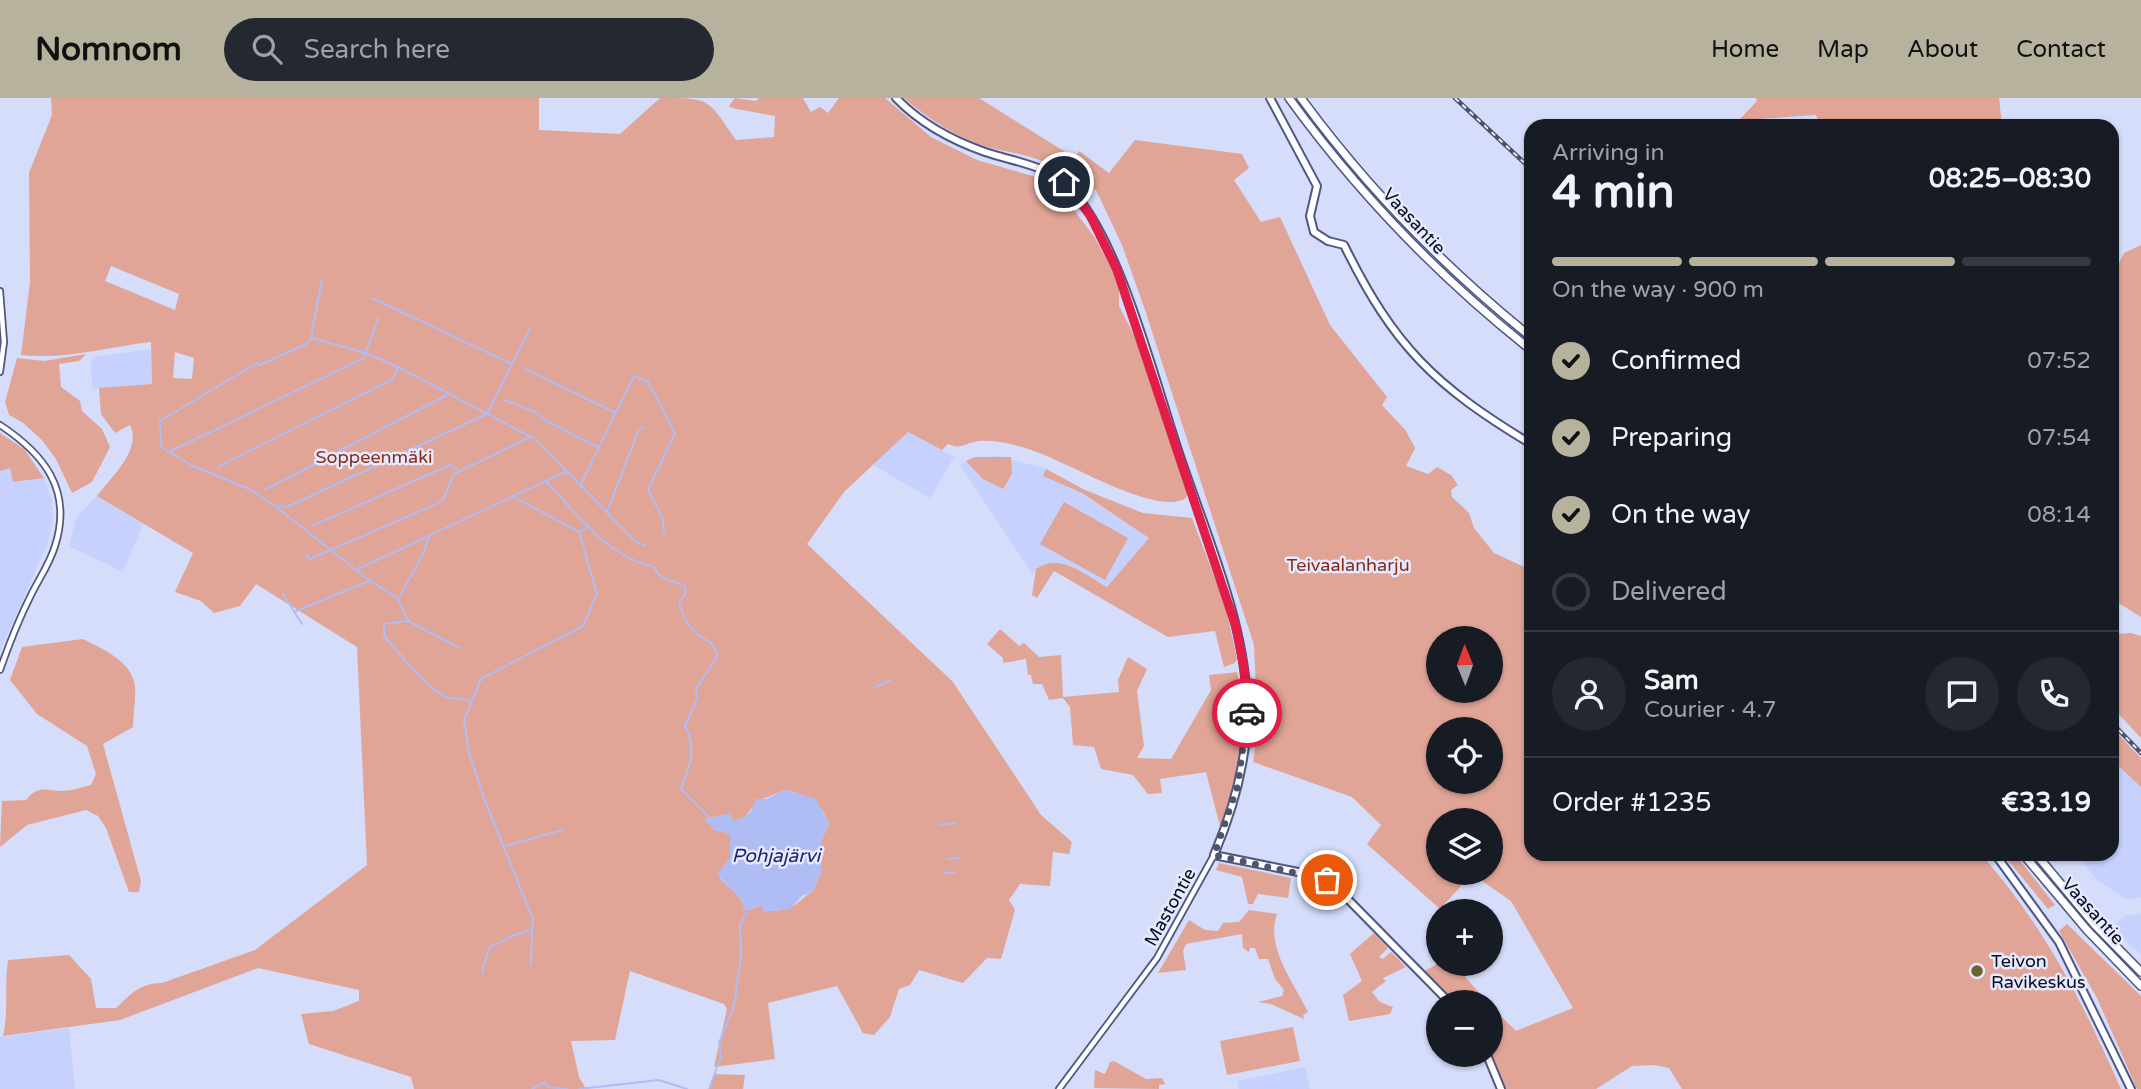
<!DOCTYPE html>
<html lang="en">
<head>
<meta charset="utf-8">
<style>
  body { margin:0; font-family:"Varela Round",sans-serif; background:#242831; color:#f1f3f6; height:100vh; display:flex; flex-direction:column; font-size:26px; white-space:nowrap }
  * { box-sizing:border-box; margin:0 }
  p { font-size:23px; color:#9ea1a6 }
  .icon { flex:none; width:38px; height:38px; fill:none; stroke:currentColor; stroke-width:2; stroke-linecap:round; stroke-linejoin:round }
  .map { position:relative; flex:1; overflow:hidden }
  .side { position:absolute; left:1524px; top:21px; width:595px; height:742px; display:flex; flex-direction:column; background:#171b24; border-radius:21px; box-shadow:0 2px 5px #0004 }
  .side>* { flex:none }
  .needle { width:46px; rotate:359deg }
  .tools { position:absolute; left:1426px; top:528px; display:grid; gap:14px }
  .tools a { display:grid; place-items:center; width:77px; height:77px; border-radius:50%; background:#171b24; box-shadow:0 2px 5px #0004; font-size:35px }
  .pin { position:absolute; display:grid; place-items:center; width:60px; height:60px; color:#fff; margin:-30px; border:4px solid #fff; border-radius:50%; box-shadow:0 2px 7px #0007 }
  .courier { position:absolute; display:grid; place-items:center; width:70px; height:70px; margin:-35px; border:5px solid #e11d48; border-radius:50%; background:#fff; color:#222; box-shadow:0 2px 9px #0007 }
  .head em { font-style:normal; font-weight:800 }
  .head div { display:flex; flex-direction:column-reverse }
  .head { display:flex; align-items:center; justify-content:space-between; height:119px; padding:0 28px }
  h1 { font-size:46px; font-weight:800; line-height:52px }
  .bar { display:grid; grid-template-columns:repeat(4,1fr); gap:10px 7px; align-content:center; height:84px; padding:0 28px }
  .bar i { height:9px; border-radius:5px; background:#363941 }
  .bar .selected { background:#b7b29d }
  .bar p { grid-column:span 4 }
  .line { display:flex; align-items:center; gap:18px; padding:0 28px; border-top:2px solid #363941 }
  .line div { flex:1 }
  .round { display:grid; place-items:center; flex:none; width:74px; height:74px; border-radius:37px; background:#242831 }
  ol { padding:0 28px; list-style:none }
  li { display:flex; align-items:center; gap:21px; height:77px }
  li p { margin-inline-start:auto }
  li .icon { padding:7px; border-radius:50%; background:#b7b29d; color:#111; stroke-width:4 }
  li:last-child { color:#9ea1a6 }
  li i { width:38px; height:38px; border:4px solid #363941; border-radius:50% }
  header { display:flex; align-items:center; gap:42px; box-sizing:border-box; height:98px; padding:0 35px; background:#b7b29d; color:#111 }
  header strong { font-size:33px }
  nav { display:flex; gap:38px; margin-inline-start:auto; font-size:24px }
  .search { width:490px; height:63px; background:#242831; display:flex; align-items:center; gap:18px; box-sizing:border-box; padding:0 24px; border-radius:38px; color:#9ea1a6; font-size:26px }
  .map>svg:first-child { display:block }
</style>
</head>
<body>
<header>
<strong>Nomnom</strong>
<div class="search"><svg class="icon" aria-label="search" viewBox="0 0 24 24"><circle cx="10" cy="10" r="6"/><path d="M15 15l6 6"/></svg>Search here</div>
<nav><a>Home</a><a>Map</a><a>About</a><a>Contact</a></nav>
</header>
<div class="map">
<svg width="2141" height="991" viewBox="0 0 2141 991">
  <rect width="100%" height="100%" fill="#d5ddfb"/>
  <g fill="#c6d1fe">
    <path d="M 151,251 L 152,286 L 92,291 L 91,264 L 94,259 Z"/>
    <path d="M 908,333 L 954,359 L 930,400 L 873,367 Z"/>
    <path d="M 999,358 L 1046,371 L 1085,392 L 1082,396 L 1149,439 L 1107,490 L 1063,465 L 1045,466 L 1036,471 L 1033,477 L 960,367 L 975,359 Z"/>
    <path d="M 10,369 L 13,384 L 44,380 L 52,403 L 53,423 L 47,447 L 0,553 L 0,373 Z"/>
    <path d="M 97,398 L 143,426 L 123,474 L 69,448 L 76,420 Z"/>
    <path d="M 2112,662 L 2141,689 L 2141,799 L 2128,802 L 2097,782 L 2076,756 L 2112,756 Z"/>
    <path d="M 2141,816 L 2141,856 L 2112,830 L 2124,818 Z"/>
    <path d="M 69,930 L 75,991 L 0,991 L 0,939 Z"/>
    <path d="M 1305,969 L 1310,991 L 1239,991 L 1237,983 Z"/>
  </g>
  <g fill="#e0a596" fill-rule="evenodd">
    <path d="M 51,0 L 539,0 L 539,32 L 620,36 L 660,0 C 711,0 707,0 736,42 L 774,39 L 775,18 L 732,10 L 729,8 L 735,0 L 756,3 L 759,0 L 803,0 L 811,14 L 820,9 L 828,15 L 839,0 L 885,0 L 931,39 L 977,62 L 1053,84 L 1095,140 L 1119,185 L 1119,208 L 1138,245 L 1188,393 L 1186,400 C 1161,417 1086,375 1060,364 C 1036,353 1006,341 978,343 C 965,345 961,352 948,346 L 942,352 L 908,334 L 844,394 L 807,446 L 953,584 L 1041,717 L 1072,744 L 1069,756 L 1053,754 L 1050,788 L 1020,786 L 1009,802 L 1015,812 L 1001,861 L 987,860 L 963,885 L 919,872 L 910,887 L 899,891 L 890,919 L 874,937 L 863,935 L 837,888 L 768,905 L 775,961 L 714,969 L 727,911 L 724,906 L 630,873 L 615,942 L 571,943 L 579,979 L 586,991 L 414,991 L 411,979 L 309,946 L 301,916 L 333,913 L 359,903 L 359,892 L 258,870 L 120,922 L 3,938 C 9,913 4,888 8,862 L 69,857 L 91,881 L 96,910 L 116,910 C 131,896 140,885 162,885 L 255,852 L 367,767 L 357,549 L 256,486 L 240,508 L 214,515 L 201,503 L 175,494 L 193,455 L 97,398 C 112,378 142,352 130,327 L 115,335 L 101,316 L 99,290 L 152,286 L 151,244 C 107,249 65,262 21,257 L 30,184 L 29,75 L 52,17 ZM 111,168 L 179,196 L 175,212 L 105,183 ZM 175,254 L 194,260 L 192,281 L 173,280 ZM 785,692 C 809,698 820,703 829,726 L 821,743 L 821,775 L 812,794 C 803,798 800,805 793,808 C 783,813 773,813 763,813 L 763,807 L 748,812 L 738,797 L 720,781 L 722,770 L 730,760 L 730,736 L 713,731 L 710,725 L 706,725 L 707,720 L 731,716 L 732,723 L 744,720 L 758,703 Z"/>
    <path d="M 904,0 L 979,0 L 1075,60 L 1079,53 L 1109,75 L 1135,42 L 1242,56 L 1249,70 L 1234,82 L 1261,124 L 1280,119 L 1330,227 L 1387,299 L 1382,307 L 1406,333 L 1415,350 L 1406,368 L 1428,376 L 1437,369 L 1451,377 L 1458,387 L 1451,392 L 1452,399 L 1469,415 L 1474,430 L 1494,455 L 1531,472 L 1531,756 L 1981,756 C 2046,831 2081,901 2121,991 L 1682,991 L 1669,970 L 1654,967 L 1632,968 L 1596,991 L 1502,991 L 1489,957 L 1491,908 L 1516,933 L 1573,910 L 1511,803 L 1472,776 L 1440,811 L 1367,746 L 1381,727 L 1352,699 L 1253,664 L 1258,632 L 1254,547 L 1144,209 L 1122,147 L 1096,92 C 1072,86 1069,78 1050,67 C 1032,57 1007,54 987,49 C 956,39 928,21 904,0 ZM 1438,541 L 1491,541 L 1491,593 L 1438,593 ZM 1438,632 L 1491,632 L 1491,684 L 1438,684 ZM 1438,723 L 1491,723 L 1491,775 L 1438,775 Z"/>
    <path d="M 1756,0 L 1999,0 L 2002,28 L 1821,28 L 1816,17 L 1758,21 L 1747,27 L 1739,22 L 1757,3 Z"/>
    <path d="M 2141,147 L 2141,519 L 2112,501 L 2112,179 L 2124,155 Z"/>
    <path d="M 86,256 L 79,263 L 59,266 L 61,289 L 80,303 L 82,313 L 102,331 L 110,349 L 92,384 L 72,395 L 56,361 L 42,342 L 22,324 L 9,317 L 5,304 L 17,260 L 44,263 Z"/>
    <path d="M 0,335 L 24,351 L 44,380 L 13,384 L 10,370 L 0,373 Z"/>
    <path d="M 975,359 L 1011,359 L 1012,376 L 1003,391 L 983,381 L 966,363 Z"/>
    <path d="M 1046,371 L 1085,392 L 1143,415 L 1192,420 L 1226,510 L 1237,561 L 1235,565 L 1224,569 L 1215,533 L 1168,539 L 1054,473 L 1037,500 L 1032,497 L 1036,471 C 1060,453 1086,478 1107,489 L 1149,440 L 1082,395 L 1043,378 Z"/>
    <path d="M 1064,404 L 1128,440 L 1105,482 L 1040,446 Z"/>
    <path d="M 1000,531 L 1019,548 L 1024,545 L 1039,559 L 1061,557 L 1063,599 L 1119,594 L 1118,582 L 1128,559 L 1147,571 L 1137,593 L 1144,648 L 1137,660 L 1171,661 L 1211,592 L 1209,577 L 1237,574 C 1239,583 1242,592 1243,601 C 1251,643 1233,693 1221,732 L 1206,674 L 1160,681 L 1162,695 L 1148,696 L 1133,677 L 1101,671 L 1094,649 L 1073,647 L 1070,609 L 1063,600 L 1049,602 L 1042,586 L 1033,586 L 1031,577 L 1028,577 L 1026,561 L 1003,565 L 1003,560 L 987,546 Z"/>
    <path d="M 2131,535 L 2141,538 L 2141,640 L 2112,609 L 2112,536 Z"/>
    <path d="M 83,541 C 103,551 133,564 135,589 C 136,602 133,616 133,629 L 103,646 L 141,783 L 139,794 L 129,794 L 106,730 L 98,718 L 86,712 L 27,727 L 0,749 L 2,703 L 26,702 C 38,687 46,692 62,693 C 72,693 82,689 91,687 L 96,676 L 87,648 L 37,616 L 10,582 L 22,549 Z"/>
    <path d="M 2112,630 L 2141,660 L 2141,689 L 2112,662 Z"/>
    <path d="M 2003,756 L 2015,756 L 2055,807 L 2048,811 Z"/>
    <path d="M 1219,765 L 1291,780 L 1288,800 L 1258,796 L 1253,806 L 1248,806 L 1242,779 L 1216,772 Z"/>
    <path d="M 1249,812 L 1277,816 C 1265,849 1294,885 1308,914 L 1303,917 L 1304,921 L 1271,906 L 1258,904 L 1282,898 L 1284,892 L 1275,881 L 1268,861 L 1259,861 L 1255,850 L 1250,850 L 1249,854 L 1243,850 L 1242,836 L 1186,846 L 1183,853 L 1186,872 L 1158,875 L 1189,822 L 1205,832 L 1218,833 L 1223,825 L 1239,824 Z"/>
    <path d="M 2067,826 L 2141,898 L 2141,991 L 2137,991 L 2097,900 L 2059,833 Z"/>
    <path d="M 1374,835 L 1388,850 L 1379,859 L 1383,861 L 1391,854 L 1406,869 L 1383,880 L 1386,883 L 1372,894 L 1380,904 L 1393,909 L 1390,916 L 1349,923 L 1343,897 L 1362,883 L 1350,856 Z"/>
    <path d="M 1437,866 L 1454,866 L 1488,905 L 1452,905 L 1423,874 Z"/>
    <path d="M 1293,929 L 1300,963 L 1227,977 L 1220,943 Z"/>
    <path d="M 1114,963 L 1146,981 L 1162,980 L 1165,986 L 1159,987 L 1159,991 L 1094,990 L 1095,972 L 1105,976 L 1110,964 Z"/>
    <path d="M 714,976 L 745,977 L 743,991 L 709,991 Z"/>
  </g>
  <path fill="#b0bdf5" d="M 785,692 L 816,701 L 829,726 L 821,743 L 821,775 L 812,794 L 802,798 L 790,811 L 762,814 L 763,807 L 744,813 L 742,802 L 717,777 L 730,760 L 730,736 L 713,732 L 710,725 L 706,725 L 707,720 L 730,716 L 731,712 L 732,722 C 745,722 755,713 755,701 L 766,701 Z"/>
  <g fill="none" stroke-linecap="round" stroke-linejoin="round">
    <g stroke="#b0bdf5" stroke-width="2">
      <path d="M 322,181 L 311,240 L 306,246 L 260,267 L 257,265 L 160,323 L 161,349 L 193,368 L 249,391 L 275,408 L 369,482 L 398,501 L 408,523 L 460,550"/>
      <path d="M 372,200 L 512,266"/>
      <path d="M 311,240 L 366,255 L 398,269 L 535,341 L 635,443 L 645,448"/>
      <path d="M 526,271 L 616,315"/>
      <path d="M 505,302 L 539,316 L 543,321 L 599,350"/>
      <path d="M 171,353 L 364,260 L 378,220"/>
      <path d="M 218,369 L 393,281 L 398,269"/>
      <path d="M 546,383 C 578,417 607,459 654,469 L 660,479 L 684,487 L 686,494 L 679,505 C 686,527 692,535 713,546 L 717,559 L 696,591 L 697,601 L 685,628 C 697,651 690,668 681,691 L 709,719"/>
      <path d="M 581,386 L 634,278 L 648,284 L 675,335 L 648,392 L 663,421 L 664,435"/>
      <path d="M 265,392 L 447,297"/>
      <path d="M 514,399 L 579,434 L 589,428"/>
      <path d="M 275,408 L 287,409 L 487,316 L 530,231"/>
      <path d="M 607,414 L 638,334 L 644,329"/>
      <path d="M 312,428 L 450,367 L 457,372"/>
      <path d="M 306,457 L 310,461 L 436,406 L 444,400 L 454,376 L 530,339"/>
      <path d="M 358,471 L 565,374"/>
      <path d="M 283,496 L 302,526"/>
      <path d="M 399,500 L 423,456 L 429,439"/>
      <path d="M 296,513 L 369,483"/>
      <path d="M 408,523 L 384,526 L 384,538 C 400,555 427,593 449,600 C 457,602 462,599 470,604"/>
      <path d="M 874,590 L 891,582"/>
      <path d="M 939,727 L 956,725"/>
      <path d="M 506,748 L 562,732"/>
      <path d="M 948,761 L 959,760"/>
      <path d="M 945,775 L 955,775"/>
      <path d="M 531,867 L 532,833"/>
      <path d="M 482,875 L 489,850 L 515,837 L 532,832 L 533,821 L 485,703 L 469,655 L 464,622 L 481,581 L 583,528 L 597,496 L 579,434"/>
      <path d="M 532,991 L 545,984 L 548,989 L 567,991"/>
      <path d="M 579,991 L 659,982 L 687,991"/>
      <path d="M 709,991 L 721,959 L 719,945 L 734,908 L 741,859 L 740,827 L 747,814"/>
    </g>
    <defs>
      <g id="minor">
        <path d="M 0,193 L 4,244 L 0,274"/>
        <path d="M 0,327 C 44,356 73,392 55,448 C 50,465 39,481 31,497 C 19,521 9,546 0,572"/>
        <path d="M 1059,991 L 1157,860 L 1214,757"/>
      </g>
      <g id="major">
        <path d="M 896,0 C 921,26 951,42 985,54 C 1015,64 1048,67 1071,91 C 1120,144 1154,279 1177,349 C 1203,429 1244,519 1247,603 C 1249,657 1235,708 1214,757 L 1308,776 L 1331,784 L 1450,905"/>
        <path d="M 1270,0 L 1317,88 L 1310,118 L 1314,134 L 1328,143 L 1344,147 C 1394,249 1435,288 1531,346"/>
        <path d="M 1995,756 L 2059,844 L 2131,991"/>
        <path d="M 1487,957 L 1501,991"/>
      </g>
      <g id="highway">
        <path d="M 1289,0 C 1358,95 1439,179 1531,252"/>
        <path d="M 1301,0 C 1367,90 1444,169 1531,239"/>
        <path d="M 2023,756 L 2087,832 L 2141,888"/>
        <path d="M 2036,756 L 2094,826 L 2141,874"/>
      </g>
    </defs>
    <use href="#minor" stroke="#4f5782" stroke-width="8"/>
    <use href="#major" stroke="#4f5782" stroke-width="10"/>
    <use href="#highway" stroke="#4f5782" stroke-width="10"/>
    <use href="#minor" stroke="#fff" stroke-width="4.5"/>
    <use href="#major" stroke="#fff" stroke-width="6"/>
    <use href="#highway" stroke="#fff" stroke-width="7"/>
    <defs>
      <g id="rail">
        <path d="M 1455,0 L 1531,71"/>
        <path d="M 2112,625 L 2141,655"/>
      </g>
    </defs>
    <use href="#rail" stroke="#4d5166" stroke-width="4.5"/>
    <use href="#rail" stroke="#e5eaff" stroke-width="2" stroke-dasharray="5" stroke-linecap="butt"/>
  </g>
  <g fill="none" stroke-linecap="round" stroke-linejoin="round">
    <path stroke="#50556a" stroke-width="7" stroke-dasharray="0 12.6" d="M 1247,615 L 1238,687 L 1214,757 L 1327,782"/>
    <path stroke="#e11d48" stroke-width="9" d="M 1064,84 L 1090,117 L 1117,172 L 1236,529 L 1244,570 L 1247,615"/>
  </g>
  <circle fill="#706230" stroke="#e5eaff" stroke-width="2.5" cx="1977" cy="873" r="7"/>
  <g text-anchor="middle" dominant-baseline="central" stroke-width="5" stroke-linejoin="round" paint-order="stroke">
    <g font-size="18" fill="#090c1c" stroke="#e5eaff">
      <text transform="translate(1414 123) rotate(47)">Vaasantie</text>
      <text transform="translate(1170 809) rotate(-61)">Mastontie</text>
      <text transform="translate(2093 813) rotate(48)">Vaasantie</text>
    </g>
    <g font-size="18" fill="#882b15" stroke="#e5eaff">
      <text x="374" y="359">Soppeenmäki</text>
      <text x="1348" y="467">Teivaalanharju</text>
    </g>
    <g font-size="18" fill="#090c1c" stroke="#e5eaff" text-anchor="start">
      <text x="1991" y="863">Teivon<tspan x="1991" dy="21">Ravikeskus</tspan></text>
    </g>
    <g font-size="19" font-style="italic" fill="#202270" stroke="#e5eaff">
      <text x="776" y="758">Pohjajärvi</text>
    </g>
  </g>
</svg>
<div class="tools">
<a><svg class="needle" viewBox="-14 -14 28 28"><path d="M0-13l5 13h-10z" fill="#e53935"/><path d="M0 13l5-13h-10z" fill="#9ea1a6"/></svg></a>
<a><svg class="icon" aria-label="locate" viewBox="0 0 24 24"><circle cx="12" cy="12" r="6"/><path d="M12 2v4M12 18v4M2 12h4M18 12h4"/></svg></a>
<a><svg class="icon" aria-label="layers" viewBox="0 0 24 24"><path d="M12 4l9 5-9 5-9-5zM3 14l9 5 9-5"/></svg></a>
<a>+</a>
<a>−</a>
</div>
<div class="pin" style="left:1327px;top:782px;background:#ea580c"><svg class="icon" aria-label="bag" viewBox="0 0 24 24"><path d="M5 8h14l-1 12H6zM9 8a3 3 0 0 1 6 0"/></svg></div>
<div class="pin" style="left:1064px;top:84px;background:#1f2937"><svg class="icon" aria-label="home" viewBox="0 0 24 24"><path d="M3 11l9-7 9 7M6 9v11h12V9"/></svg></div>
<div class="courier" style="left:1247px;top:615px"><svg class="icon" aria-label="car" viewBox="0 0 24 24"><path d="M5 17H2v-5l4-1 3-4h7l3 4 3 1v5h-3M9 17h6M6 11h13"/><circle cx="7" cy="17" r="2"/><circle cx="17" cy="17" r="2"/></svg></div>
<section class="side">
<div class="head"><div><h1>4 min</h1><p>Arriving in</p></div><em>08:25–08:30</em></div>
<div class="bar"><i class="selected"></i><i class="selected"></i><i class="selected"></i><i></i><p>On the way · 900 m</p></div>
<ol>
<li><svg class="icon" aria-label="check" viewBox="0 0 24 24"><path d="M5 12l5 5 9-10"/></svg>Confirmed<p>07:52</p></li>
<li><svg class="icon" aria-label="check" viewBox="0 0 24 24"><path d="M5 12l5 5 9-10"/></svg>Preparing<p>07:54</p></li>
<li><svg class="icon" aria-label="check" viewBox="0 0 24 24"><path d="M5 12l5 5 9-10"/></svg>On the way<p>08:14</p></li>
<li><i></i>Delivered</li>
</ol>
<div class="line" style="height:126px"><a class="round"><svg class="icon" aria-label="person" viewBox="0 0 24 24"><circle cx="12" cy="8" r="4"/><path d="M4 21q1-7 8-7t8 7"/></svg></a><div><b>Sam</b><p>Courier · 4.7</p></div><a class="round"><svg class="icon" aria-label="chat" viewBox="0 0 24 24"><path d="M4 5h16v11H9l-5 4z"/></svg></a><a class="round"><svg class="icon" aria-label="phone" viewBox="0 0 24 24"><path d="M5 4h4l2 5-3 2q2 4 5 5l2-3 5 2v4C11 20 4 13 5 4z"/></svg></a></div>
<div class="line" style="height:91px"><div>Order #1235</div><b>€33.19</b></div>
</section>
</div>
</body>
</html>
